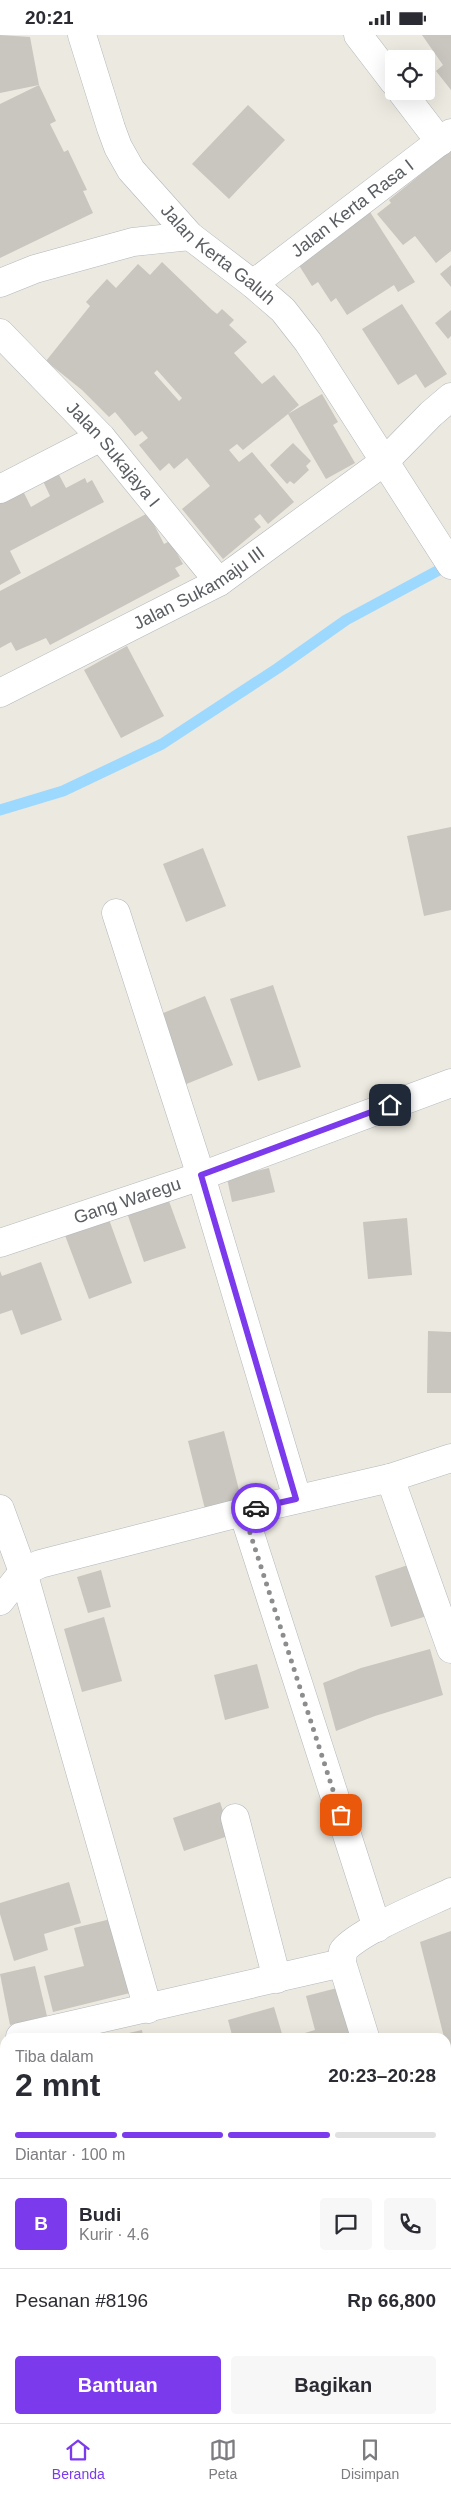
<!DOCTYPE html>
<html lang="id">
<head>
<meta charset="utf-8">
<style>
  body { margin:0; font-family:Arial,sans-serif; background:#f7f7f7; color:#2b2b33; height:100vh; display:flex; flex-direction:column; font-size:19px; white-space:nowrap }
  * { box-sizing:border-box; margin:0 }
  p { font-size:16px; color:#7c7c81 }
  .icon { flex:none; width:28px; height:28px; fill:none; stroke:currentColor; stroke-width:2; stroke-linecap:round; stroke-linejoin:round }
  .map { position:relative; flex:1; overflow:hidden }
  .side { position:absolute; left:0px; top:1998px; width:451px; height:391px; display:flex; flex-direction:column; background:#fff; border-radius:15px 15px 0 0; box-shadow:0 5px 20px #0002 }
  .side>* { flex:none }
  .tools { position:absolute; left:385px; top:15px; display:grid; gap:10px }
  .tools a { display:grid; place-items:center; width:50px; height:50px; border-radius:5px; background:#fff; box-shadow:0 5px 20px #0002; font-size:25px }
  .pin { position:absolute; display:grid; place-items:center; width:42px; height:42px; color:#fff; margin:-21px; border-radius:10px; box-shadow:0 2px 8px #0006 }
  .courier { position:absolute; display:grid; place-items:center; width:50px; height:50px; margin:-25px; border:4px solid #7c3aed; border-radius:50%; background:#fff; color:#222; box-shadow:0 1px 6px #0007 }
  .head em { font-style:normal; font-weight:700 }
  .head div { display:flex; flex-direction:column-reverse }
  .head { display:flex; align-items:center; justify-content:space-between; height:85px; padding:0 15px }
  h1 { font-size:32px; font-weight:700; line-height:38px }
  .bar { display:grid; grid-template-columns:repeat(4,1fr); gap:8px 5px; align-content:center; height:60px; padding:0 15px }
  .bar i { height:6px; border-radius:4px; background:#e1e1e2 }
  .bar .on { background:#7c3aed }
  .bar p { grid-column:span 4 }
  .line { display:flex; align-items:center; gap:12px; padding:0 15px; border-top:1px solid #e1e1e2 }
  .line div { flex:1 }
  .round { display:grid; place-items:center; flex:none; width:52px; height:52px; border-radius:5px; background:#f7f7f7 }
  .button { display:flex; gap:10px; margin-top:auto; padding:10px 15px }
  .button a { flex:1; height:58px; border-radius:5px; background:#7c3aed; color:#fff; font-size:20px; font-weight:700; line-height:58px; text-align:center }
  .button a+a { background:#f7f7f7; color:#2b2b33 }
  .status { display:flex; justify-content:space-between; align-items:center; height:35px; padding:0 25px; background:#fff; direction:ltr }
  .status svg { height:14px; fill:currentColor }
  .tabs { display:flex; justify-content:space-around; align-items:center; height:70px; border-top:1px solid #e1e1e2; background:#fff; font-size:14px; color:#7c7c81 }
  .tabs a { display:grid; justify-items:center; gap:2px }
  .tabs .on { color:#7c3aed }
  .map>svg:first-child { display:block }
</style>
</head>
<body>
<div class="status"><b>20:21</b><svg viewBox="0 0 49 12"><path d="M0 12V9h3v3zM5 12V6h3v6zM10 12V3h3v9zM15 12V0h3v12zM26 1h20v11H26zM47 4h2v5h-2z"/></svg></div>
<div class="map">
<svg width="451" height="2388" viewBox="0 0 451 2388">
  <rect width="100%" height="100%" fill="#ece9e0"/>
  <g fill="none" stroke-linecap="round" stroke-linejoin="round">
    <path stroke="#9dd8ff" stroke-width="11" d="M 0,775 L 63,756 L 162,709 L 278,633 L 346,585 L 450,529"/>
  </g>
  <g fill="#c9c5bf" fill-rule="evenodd">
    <path d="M 0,0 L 30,2 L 39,50 L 0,58 Z"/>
    <path d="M 422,0 L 451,0 L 451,55 L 436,36 L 443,30 Z"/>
    <path d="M 39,50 L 56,86 L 50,89 L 64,117 L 68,115 L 87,155 L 83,156 L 93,178 L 0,223 L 0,69 Z"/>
    <path d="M 248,70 L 285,105 L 229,164 L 192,129 Z"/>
    <path d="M 451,115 L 451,216 L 436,228 L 415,201 L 403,210 L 377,179 L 391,168 L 389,165 Z"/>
    <path d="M 370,177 L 415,247 L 398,257 L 394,250 L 347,280 L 336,263 L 331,267 L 318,247 L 312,251 L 295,224 Z"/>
    <path d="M 162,227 L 212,275 L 217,279 L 222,274 L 234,285 L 229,290 L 247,307 L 234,318 L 262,349 L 274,340 L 299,370 L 288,379 L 322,359 L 338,387 L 333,390 L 355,428 L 326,444 L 288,379 L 243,415 L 237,409 L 229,415 L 239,427 L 252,417 L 294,467 L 268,489 L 260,479 L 254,484 L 261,492 L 223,524 L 182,474 L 210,451 L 187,423 L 174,434 L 169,428 L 160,436 L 139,410 L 148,403 L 142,396 L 135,401 L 115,377 L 109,382 L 82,355 L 46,326 L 90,271 L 86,267 L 107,244 L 116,253 L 138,229 L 150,240 ZM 157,335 L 182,363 L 179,366 L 154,338 Z"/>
    <path d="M 451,230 L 451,252 L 440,239 Z"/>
    <path d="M 402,269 L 447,339 L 425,353 L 416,339 L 398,350 L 362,294 Z"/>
    <path d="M 451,275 L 451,301 L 448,304 L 435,288 Z"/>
    <path d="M 293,408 L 311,426 L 306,431 L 309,435 L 294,449 L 290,446 L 287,449 L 270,430 Z"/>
    <path d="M 58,438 L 66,453 L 85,443 L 87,448 L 92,445 L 104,467 L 10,516 L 21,538 L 0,550 L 0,463 L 21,452 L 31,472 L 50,461 L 43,446 Z"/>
    <path d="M 148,478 L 164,509 L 170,506 L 183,529 L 175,533 L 180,541 L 50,610 L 46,603 L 16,616 L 11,607 L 0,613 L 0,556 Z"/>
    <path d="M 127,611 L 164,681 L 121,703 L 84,635 Z"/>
    <path d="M 451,792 L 451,875 L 424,881 L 407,801 Z"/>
    <path d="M 203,813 L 226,871 L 186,887 L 163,829 Z"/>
    <path d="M 273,950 L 301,1032 L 258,1046 L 230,964 Z"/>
    <path d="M 205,961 L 233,1030 L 184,1050 L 156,981 Z"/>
    <path d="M 269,1133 L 275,1157 L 232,1167 L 227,1143 Z"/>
    <path d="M 166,1158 L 186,1213 L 144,1227 L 125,1172 Z"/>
    <path d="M 107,1179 L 132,1248 L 89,1264 L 63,1195 Z"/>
    <path d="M 407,1183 L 412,1240 L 368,1244 L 363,1187 Z"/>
    <path d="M 41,1227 L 62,1285 L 21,1300 L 12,1275 L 0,1279 L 0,1236 L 2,1241 Z"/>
    <path d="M 428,1296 L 451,1297 L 451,1358 L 427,1358 Z"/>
    <path d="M 224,1396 L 241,1463 L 205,1474 L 188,1406 Z"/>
    <path d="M 411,1529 L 427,1581 L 391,1592 L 375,1541 Z"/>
    <path d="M 101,1535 L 111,1572 L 88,1578 L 77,1542 Z"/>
    <path d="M 104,1582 L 122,1646 L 82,1657 L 64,1594 Z"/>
    <path d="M 430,1614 L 443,1660 L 375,1681 L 336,1696 L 323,1648 L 361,1633 Z"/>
    <path d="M 257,1629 L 269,1673 L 225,1685 L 214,1640 Z"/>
    <path d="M 220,1767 L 231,1800 L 184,1816 L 173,1783 Z"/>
    <path d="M 69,1847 L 81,1888 L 44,1899 L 48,1915 L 14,1926 L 0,1879 L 0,1868 Z"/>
    <path d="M 115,1883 L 134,1957 L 53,1977 L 44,1941 L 84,1931 L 74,1893 Z"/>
    <path d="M 451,1896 L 451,2014 L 447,2015 L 446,2002 L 444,2002 L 420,1907 Z"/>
    <path d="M 35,1931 L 47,1981 L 10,1990 L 0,1939 Z"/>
    <path d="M 345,1951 L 359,2002 L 291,2002 L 315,1995 L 306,1961 Z"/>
    <path d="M 274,1972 L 283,2002 L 223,2002 L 232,2000 L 228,1985 Z"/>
    <path d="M 142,1995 L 143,2002 L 111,2002 Z"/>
    <path d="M 451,2021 L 451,2109 L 446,2110 L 446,2022 Z"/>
    <path d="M 451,2116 L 451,2159 L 446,2160 L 446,2118 Z"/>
    <path d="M 5,2149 L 5,2186 L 4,2186 L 0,2167 L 0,2151 Z"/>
  </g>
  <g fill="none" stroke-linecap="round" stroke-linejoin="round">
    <defs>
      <g id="minor">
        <path id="s1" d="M 82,0 L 111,93 L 118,112 L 131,135 L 190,201 L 253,249 L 283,275 L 308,307 L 451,530"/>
        <path d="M 358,0 L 394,47"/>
        <path d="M 401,56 L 440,107"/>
        <path d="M 0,248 L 35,234 L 133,207 L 190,201"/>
        <path id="s2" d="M 253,249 L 451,98"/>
        <path id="s3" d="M 0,298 L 101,402 L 219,547"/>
        <path d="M 0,454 L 101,402"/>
        <path id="s4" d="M 0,658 L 219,547 L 385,426 L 431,379 L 451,362"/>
        <path d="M 116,878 L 201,1141 L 297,1463"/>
        <path id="s5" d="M 0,1208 L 201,1141 L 451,1048"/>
        <path d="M 390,1443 L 451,1614"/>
        <path d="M 0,1474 L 23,1537 L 148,1974"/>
        <path d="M 243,1477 L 377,1893"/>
        <path d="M 0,1566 L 23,1537 L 40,1529 L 243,1477 L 390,1443 L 451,1423"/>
        <path d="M 235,1783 L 277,1944"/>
        <path d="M 20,2002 L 342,1928"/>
        <path d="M 365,2002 L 342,1928 L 343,1916 C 359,1896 426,1869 451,1857"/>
        <path d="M 446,2245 L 451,2244"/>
        <path d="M 395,2384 L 396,2388"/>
        <path d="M 135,2388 L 150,2384"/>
      </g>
    </defs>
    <use href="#minor" stroke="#b3b7bb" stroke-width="29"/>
    <use href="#minor" stroke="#fff" stroke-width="28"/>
  </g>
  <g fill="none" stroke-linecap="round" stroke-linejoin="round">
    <path stroke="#8c8e8d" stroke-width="5" stroke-dasharray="0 9" d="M 256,1473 L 243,1476 L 341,1780"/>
    <path stroke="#7c3aed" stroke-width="6" d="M 256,1473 L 296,1464 L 201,1140 L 390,1070"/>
  </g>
  <g text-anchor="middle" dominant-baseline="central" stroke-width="4" stroke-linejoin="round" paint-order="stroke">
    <g font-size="18" fill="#595d61" stroke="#fff">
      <text stroke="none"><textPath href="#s2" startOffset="125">Jalan Kerta Rasa I</textPath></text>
      <text stroke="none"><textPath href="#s1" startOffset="266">Jalan Kerta Galuh</textPath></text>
      <text stroke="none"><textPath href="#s3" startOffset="166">Jalan Sukajaya I</textPath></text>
      <text stroke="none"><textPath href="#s4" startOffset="225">Jalan Sukamaju III</textPath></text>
      <text stroke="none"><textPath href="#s5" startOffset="134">Gang Waregu</textPath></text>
    </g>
  </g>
</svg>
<div class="tools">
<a><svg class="icon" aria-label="locate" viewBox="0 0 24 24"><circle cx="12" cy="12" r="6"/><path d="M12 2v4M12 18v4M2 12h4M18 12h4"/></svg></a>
</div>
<div class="pin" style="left:341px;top:1780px;background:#ea580c"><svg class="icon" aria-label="bag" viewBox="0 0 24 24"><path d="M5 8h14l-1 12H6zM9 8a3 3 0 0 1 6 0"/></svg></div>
<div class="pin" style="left:390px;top:1070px;background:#1f2937"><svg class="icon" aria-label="home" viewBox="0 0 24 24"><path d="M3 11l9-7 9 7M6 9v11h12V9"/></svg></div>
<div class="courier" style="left:256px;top:1473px"><svg class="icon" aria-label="car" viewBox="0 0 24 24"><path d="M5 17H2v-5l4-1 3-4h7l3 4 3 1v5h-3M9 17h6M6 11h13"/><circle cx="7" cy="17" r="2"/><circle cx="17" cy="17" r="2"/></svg></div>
<section class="side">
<div class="head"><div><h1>2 mnt</h1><p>Tiba dalam</p></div><em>20:23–20:28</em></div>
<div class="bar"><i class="on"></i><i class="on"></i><i class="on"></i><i></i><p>Diantar · 100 m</p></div>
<div class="line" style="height:90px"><b class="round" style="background:#7c3aed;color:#fff">B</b><div><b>Budi</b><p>Kurir · 4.6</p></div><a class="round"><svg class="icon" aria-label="chat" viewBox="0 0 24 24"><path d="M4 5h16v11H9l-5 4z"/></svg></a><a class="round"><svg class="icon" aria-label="phone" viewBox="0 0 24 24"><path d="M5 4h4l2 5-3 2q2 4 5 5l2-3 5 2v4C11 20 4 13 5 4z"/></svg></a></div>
<div class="line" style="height:65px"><div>Pesanan #8196</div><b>Rp 66,800</b></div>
<div class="button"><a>Bantuan</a><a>Bagikan</a></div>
</section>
</div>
<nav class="tabs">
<a class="on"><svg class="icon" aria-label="home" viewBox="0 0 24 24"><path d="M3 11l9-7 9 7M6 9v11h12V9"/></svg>Beranda</a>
<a><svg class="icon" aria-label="map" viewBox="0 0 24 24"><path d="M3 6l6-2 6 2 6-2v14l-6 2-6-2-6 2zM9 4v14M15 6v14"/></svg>Peta</a>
<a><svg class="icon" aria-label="saved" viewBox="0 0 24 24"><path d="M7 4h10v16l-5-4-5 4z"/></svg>Disimpan</a>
</nav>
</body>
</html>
